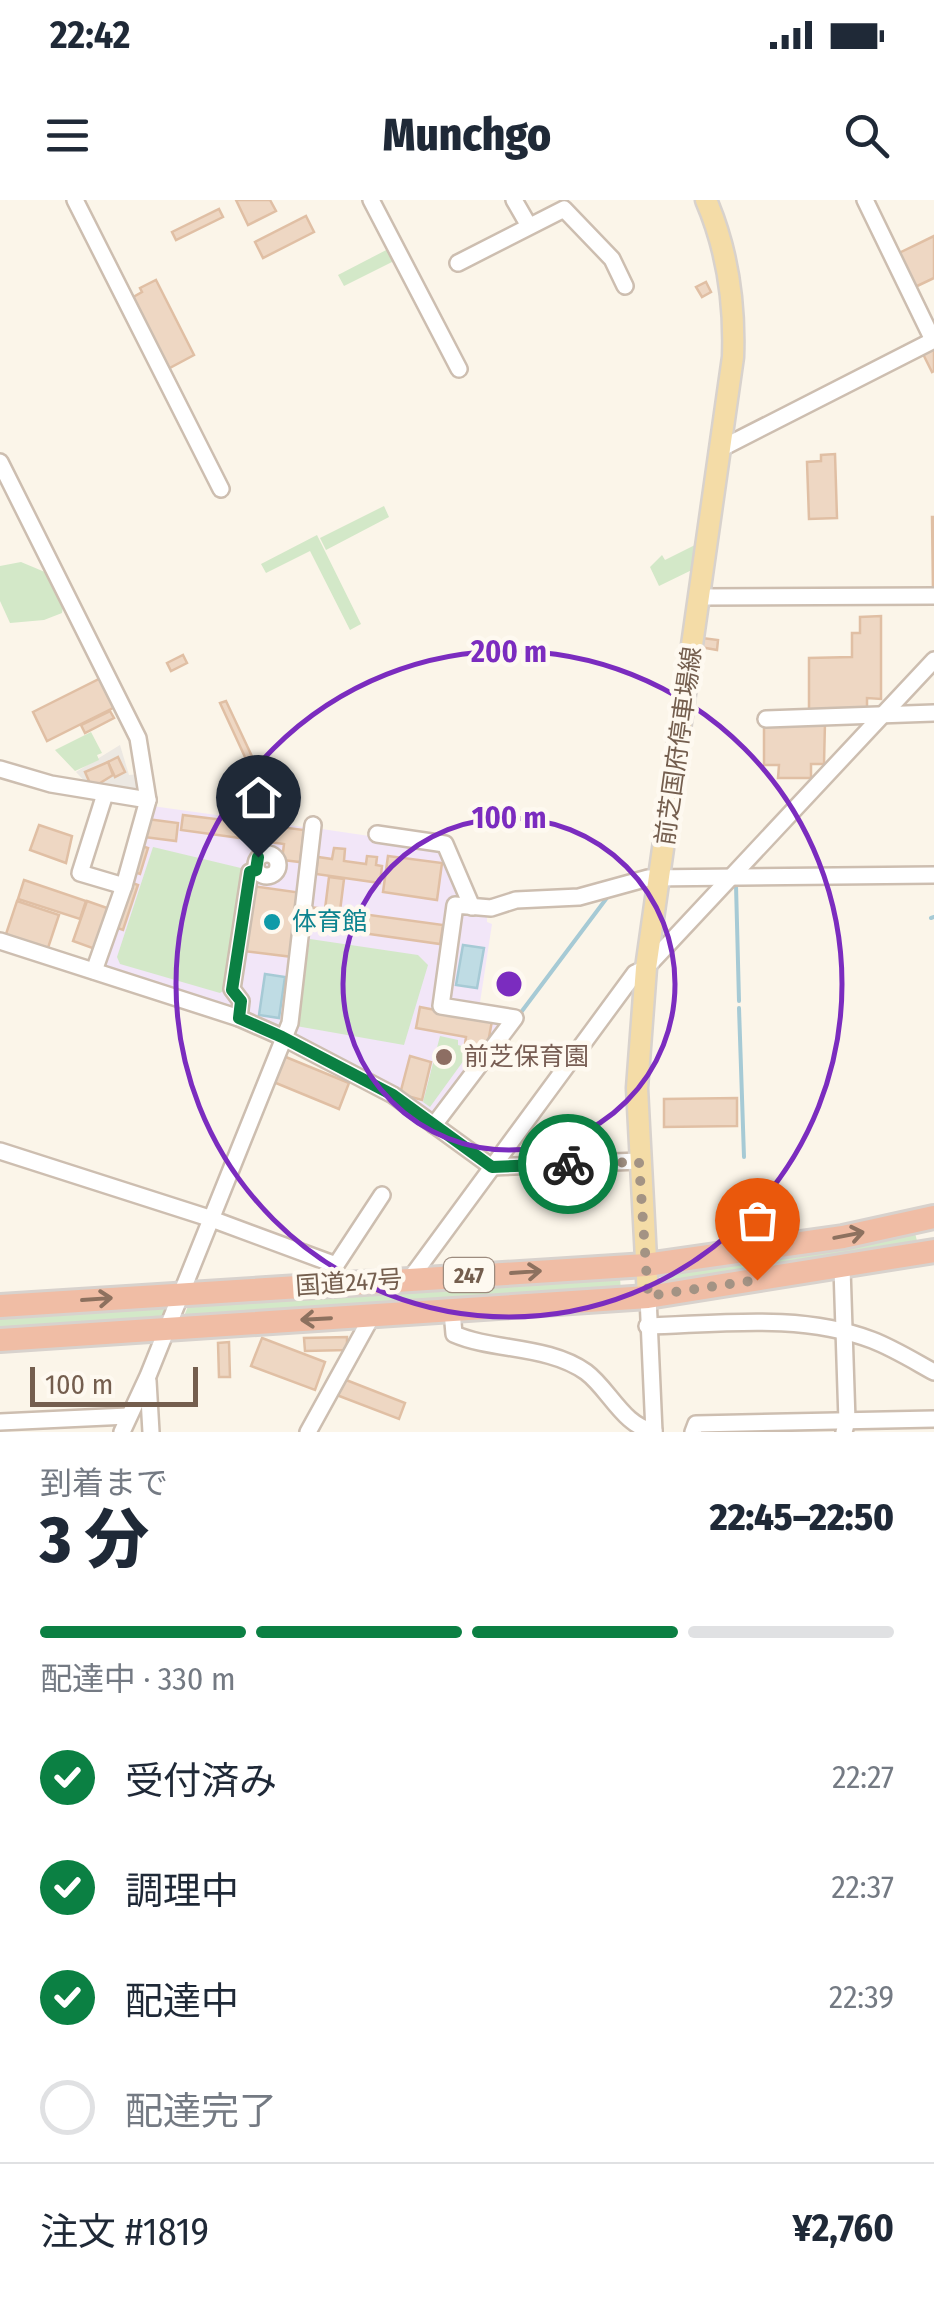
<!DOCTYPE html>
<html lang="ja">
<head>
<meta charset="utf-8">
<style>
  body { margin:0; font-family:"Fira Sans Condensed","Noto Sans JP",sans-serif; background:#f6f6f7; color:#1f2937; height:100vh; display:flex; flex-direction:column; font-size:38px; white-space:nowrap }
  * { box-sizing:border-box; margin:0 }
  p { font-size:32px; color:#747a83 }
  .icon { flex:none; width:55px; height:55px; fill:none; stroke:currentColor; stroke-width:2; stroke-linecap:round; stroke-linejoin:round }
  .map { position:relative; height:1232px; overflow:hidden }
  .sheet { display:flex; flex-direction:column; background:#fff; flex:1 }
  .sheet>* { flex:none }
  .scale { position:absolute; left:30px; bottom:25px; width:168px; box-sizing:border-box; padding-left:10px; border:5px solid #745e4e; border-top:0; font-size:28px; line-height:35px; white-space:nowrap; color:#745e4e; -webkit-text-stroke:8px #fef9f0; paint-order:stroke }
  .pin { position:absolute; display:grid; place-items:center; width:85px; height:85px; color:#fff; margin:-102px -42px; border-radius:50% 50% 50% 0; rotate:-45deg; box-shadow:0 0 10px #0007 }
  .pin .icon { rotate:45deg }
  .courier { position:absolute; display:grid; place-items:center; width:100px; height:100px; margin:-50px; border:8px solid #0b8043; border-radius:50%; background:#fff; color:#222; box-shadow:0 2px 12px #0007 }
  .head em { font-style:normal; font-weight:800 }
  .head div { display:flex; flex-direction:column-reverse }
  .head { display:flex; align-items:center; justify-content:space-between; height:170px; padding:0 40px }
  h1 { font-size:65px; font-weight:800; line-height:75px }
  .bar { display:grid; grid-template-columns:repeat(4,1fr); gap:15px 10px; align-content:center; height:120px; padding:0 40px }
  .bar i { height:12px; border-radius:8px; background:#e0e1e3 }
  .bar .current { background:#0b8043 }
  .bar p { grid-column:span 4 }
  .line { display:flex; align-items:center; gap:25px; padding:0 40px; border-top:2px solid #e0e1e3 }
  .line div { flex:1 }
  ol { padding:0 40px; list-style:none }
  li { display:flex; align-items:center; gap:30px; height:110px }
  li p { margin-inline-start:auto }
  li .icon { padding:10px; border-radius:50%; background:#0b8043; color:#fff; stroke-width:4 }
  li:last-child { color:#747a83 }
  li i { width:55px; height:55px; border:5px solid #e0e1e3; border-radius:50% }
  .status { display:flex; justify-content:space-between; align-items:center; height:70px; padding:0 50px; background:#fff; direction:ltr }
  .status svg { height:28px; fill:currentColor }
  header { display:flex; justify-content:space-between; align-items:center; height:130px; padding:0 40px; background:#fff; font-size:45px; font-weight:800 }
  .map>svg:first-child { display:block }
</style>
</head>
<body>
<div class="status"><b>22:42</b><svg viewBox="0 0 49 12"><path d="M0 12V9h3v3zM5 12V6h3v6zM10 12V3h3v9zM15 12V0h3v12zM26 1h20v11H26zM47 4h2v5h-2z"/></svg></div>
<header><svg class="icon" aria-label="menu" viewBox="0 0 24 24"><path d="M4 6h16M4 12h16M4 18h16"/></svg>Munchgo<svg class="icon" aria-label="search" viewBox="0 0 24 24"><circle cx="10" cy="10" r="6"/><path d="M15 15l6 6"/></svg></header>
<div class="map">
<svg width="934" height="1232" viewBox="0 0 934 1232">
  <rect width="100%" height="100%" fill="#fbf5e9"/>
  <path fill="#ece8e2" d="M 120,545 L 129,575 L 141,574 L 145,597 L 93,590 L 76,572 Z"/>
  <g fill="#f2e6f8">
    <path d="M 152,606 L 310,628 L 281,832 L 102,770 Z"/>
    <path d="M 315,628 L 444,647 L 469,708 L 487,711 L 487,722 L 492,724 L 479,809 L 510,820 L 434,917 L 287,835 Z"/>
  </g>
  <g fill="#d3e8c8">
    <path d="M 392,47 L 398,59 L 344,86 L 338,75 Z"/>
    <path d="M 384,306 L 389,317 L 326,350 L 320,338 Z"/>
    <path d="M 317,335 L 361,424 L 350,430 L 310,351 L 266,373 L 261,364 Z"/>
    <path d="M 701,342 L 698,367 L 659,386 L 650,367 L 662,355 L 665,360 Z"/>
    <path d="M 21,362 L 52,375 L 64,400 L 62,413 L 44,420 L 10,423 L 0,401 L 0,366 Z"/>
    <path d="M 91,532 L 102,553 L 97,555 L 99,560 L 75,571 L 55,550 Z"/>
    <path d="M 153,647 L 245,669 L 226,789 L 220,793 L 120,764 L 117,757 Z"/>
    <path d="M 310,739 L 418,755 L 428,765 L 404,845 L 296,826 Z"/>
    <path d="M 440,836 L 458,840 L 458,845 L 472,849 L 430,907 L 423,902 Z"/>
    <path d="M 914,1029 L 918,1045 L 667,1083 L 666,1066 Z"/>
    <path d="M 620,1077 L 621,1093 L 229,1118 L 184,1116 L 191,1099 Z"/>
    <path d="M 111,1105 L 167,1109 L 163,1123 L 0,1133 L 0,1112 Z"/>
  </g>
  <g fill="#bfdce4" stroke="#a6cad5" stroke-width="2.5">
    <path d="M 463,745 L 484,748 L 477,788 L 456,785 Z"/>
    <path d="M 265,774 L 285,777 L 279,818 L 259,815 Z"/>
  </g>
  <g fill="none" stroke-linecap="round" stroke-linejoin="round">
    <g stroke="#a6cad5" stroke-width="4">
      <path d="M 736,685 L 739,801"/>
      <path d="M 931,718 L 934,717"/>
      <path d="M 739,808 L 744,957"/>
      <path d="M 519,815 L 609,695"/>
    </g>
  </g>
  <g fill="#eed7c3" stroke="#e0bfa4" stroke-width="2.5">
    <path d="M 236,0 L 270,0 L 276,11 L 248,25 Z"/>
    <path d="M 219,9 L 223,17 L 176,40 L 172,32 Z"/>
    <path d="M 306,16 L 314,32 L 263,58 L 255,42 Z"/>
    <path d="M 934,36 L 934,78 L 913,88 L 897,54 Z"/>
    <path d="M 156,80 L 194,155 L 164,171 L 128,100 L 142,92 L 140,88 Z"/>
    <path d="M 706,82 L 711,92 L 702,97 L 696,87 Z"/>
    <path d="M 934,147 L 934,171 L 932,172 L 922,152 Z"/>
    <path d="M 835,254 L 837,318 L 809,319 L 807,262 L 821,261 L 821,255 Z"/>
    <path d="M 932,317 L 934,317 L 934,391 L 933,391 Z"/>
    <path d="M 881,416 L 881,499 L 867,498 L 867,511 L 809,516 L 809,458 L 852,457 L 852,433 L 860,433 L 860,417 Z"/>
    <path d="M 702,438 L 718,440 L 717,450 L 700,447 Z"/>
    <path d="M 183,455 L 187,463 L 171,471 L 167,463 Z"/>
    <path d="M 101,478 L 115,507 L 47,541 L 33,512 Z"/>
    <path d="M 226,501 L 257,567 L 251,570 L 220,503 Z"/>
    <path d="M 110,511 L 114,518 L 85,533 L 81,525 Z"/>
    <path d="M 793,522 L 825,522 L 824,564 L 811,564 L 811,578 L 778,578 L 779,565 L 764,565 L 764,527 L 793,526 Z"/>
    <path d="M 118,557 L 125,572 L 115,577 L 108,562 Z"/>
    <path d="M 108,562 L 113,575 L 92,588 L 85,572 Z"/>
    <path d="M 183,615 L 304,630 L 300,662 L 282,660 L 284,644 L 181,630 Z"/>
    <path d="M 147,619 L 178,623 L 176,641 L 144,637 Z"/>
    <path d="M 39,625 L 72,636 L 66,663 L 30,650 Z"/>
    <path d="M 139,645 L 148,648 L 140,674 L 131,671 Z"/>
    <path d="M 334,648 L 345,649 L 344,661 L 366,664 L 367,656 L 377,657 L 376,665 L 382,666 L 380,683 L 316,674 L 318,657 L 332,659 Z"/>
    <path d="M 388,656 L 442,663 L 437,700 L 383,692 Z"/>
    <path d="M 329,677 L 344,679 L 340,711 L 443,725 L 440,744 L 306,725 L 309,707 L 325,709 Z"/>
    <path d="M 24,680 L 86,701 L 80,719 L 18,699 Z"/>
    <path d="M 127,681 L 138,685 L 123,730 L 112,726 Z"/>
    <path d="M 252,686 L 302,693 L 293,757 L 243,751 Z"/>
    <path d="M 17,701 L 59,715 L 46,754 L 4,740 Z"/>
    <path d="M 87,701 L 110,709 L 95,749 L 73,741 Z"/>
    <path d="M 420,807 L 492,821 L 487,848 L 465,844 L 466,837 L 416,828 Z"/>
    <path d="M 281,855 L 349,883 L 339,909 L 271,881 Z"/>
    <path d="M 410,856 L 431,862 L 422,900 L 400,894 Z"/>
    <path d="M 737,898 L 737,926 L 664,927 L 664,899 Z"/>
    <path d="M 347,1137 L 347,1150 L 305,1151 L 304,1138 Z"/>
    <path d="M 262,1138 L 325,1162 L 315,1190 L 251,1166 Z"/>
    <path d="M 229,1142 L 230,1177 L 219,1177 L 218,1143 Z"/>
    <path d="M 341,1178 L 405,1203 L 399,1219 L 334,1194 Z"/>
  </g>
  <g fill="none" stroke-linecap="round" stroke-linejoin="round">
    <defs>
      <g id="minor">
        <path d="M 75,0 L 221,289"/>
        <path d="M 371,0 L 459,169"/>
        <path d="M 514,0 L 529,26"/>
        <path d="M 865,0 L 933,140"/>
        <path d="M 458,63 L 564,9 L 612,59 L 625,86"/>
        <path d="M 720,249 L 934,140"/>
        <path d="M 0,262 L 138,538 L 148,600 L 124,686 L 94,771"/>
        <path d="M 700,397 L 934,396"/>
        <path d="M 766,519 L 934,513"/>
        <path d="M 0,569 L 51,584 L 148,600"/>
        <path d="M 105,594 L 80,673 L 124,686"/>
        <path d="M 377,634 L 445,644 L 472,707"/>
        <circle cx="267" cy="665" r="11"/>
        <path d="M 0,741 L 239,818 L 282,837 L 393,895 L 492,967 L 639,961"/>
        <path d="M 239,818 L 241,801 L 232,789 L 250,672 L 256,670"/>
        <path d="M 434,925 L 515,818 L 441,806 L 455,705 L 491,708 L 516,700 L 579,697 L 648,678 L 934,675"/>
        <path d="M 0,951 L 209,1018 L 336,1065 L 382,995"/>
        <path d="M 842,1068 L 847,1221 L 844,1232"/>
        <path d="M 410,1079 L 635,773 L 646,768 L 934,460"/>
        <path d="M 648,1097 L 654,1232"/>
        <path d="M 452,1111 L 454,1134 C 493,1151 548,1145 586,1172 C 609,1189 624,1227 654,1231"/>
        <path d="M 647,1126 C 720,1124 801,1113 872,1140 C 893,1148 914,1161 934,1172"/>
        <path d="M 148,1181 L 151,1232"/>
        <path d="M 0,1222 L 128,1216"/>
        <path d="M 122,1232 L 148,1176 L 290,823 L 313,625"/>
        <path d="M 308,1232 L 372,1116"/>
        <path d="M 693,1232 L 696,1224 L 934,1219"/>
      </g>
      <path id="major" d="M 648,1097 L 637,888 L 646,768 L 733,157 C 735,102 728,51 706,0"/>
      <g id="highway">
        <path d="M 0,1106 L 646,1065 L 843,1037 L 934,1017"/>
        <path d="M 0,1140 L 648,1097 L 934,1051"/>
      </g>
    </defs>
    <use href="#minor" stroke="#cdbeb0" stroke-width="20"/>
    <use href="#major" stroke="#d8d2cd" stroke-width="25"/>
    <use href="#highway" stroke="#d8d2cd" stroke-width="28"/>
    <use href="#minor" stroke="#fff" stroke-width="15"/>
    <use href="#major" stroke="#f4dca7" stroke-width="20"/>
    <use href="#highway" stroke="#f0bda5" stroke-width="22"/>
  </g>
  <defs><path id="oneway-shaft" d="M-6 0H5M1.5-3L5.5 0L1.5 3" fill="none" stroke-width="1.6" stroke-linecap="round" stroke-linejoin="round" transform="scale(2.5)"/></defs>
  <g stroke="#8d715f">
    <use href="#oneway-shaft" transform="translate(849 1035) rotate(-11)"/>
    <use href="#oneway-shaft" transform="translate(526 1072) rotate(-4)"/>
    <use href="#oneway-shaft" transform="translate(97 1099) rotate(-4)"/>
    <use href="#oneway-shaft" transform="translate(316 1119) rotate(177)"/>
  </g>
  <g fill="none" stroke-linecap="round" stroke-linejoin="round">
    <path stroke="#a39384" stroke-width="10" stroke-dasharray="0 18" d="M 568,964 L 639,962 L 648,1096 L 757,1080"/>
    <path stroke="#0b8043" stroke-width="12" d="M 258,657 L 256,670 L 250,672 L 232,790 L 241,801 L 239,818 L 282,837 L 393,895 L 492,967 L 568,964"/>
  </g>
  <g fill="none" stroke="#7b2cbf" stroke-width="5">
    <circle cx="509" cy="784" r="166"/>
    <circle cx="509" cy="784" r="333"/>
  </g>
  <circle fill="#0f9aa8" stroke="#fef9f0" stroke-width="4" cx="272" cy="722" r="10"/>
  <circle fill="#8d6e63" stroke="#fef9f0" stroke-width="4" cx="444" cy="857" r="10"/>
  <g text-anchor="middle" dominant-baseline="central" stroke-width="9" stroke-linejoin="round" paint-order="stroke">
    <rect fill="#fef9f0" stroke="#9d8c7f" stroke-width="2.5" x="444" y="1058" width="50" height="34" rx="8"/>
    <g font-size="22" font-weight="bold" fill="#745e4e">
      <text x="469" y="1075">247</text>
    </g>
    <g font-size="25" fill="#745e4e" stroke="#fef9f0">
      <text transform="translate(679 546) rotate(-82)">前芝国府停車場線</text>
      <text transform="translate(349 1083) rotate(-4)">国道247号</text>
    </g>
    <g font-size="25" fill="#0d838f" stroke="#fef9f0" text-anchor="start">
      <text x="292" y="722">体育館</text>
    </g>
    <g font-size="25" fill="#785e54" stroke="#fef9f0" text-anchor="start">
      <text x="464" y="857">前芝保育園</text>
    </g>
  </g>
  <circle cx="509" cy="784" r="15" fill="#7b2cbf" stroke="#fef9f0" stroke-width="5"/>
  <g font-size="30" text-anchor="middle" font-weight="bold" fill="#7b2cbf" stroke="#fef9f0" stroke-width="9" stroke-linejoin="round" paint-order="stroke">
    <text x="509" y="462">200 m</text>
    <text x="509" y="628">100 m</text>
  </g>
</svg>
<div class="scale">100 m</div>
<div class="pin" style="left:757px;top:1080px;background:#ea580c"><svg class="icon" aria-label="bag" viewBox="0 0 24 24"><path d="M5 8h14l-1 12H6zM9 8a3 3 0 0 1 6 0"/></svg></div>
<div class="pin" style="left:258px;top:657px;background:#1f2937"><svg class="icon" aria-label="home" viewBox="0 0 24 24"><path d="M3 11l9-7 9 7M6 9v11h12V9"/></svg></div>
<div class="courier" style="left:568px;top:964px"><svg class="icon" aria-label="bike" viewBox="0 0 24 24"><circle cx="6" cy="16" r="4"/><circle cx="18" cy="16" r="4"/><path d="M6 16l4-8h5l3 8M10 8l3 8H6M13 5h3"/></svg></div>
</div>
<section class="sheet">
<div class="head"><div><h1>3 分</h1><p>到着まで</p></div><em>22:45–22:50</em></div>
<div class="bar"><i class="current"></i><i class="current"></i><i class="current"></i><i></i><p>配達中 · 330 m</p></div>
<ol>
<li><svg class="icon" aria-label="check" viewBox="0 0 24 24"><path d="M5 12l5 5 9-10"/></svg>受付済み<p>22:27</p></li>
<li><svg class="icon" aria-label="check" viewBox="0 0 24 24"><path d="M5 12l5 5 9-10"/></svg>調理中<p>22:37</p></li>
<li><svg class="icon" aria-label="check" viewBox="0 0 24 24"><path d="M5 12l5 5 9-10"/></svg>配達中<p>22:39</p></li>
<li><i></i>配達完了</li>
</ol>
<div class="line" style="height:130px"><div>注文 #1819</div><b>¥2,760</b></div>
</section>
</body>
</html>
